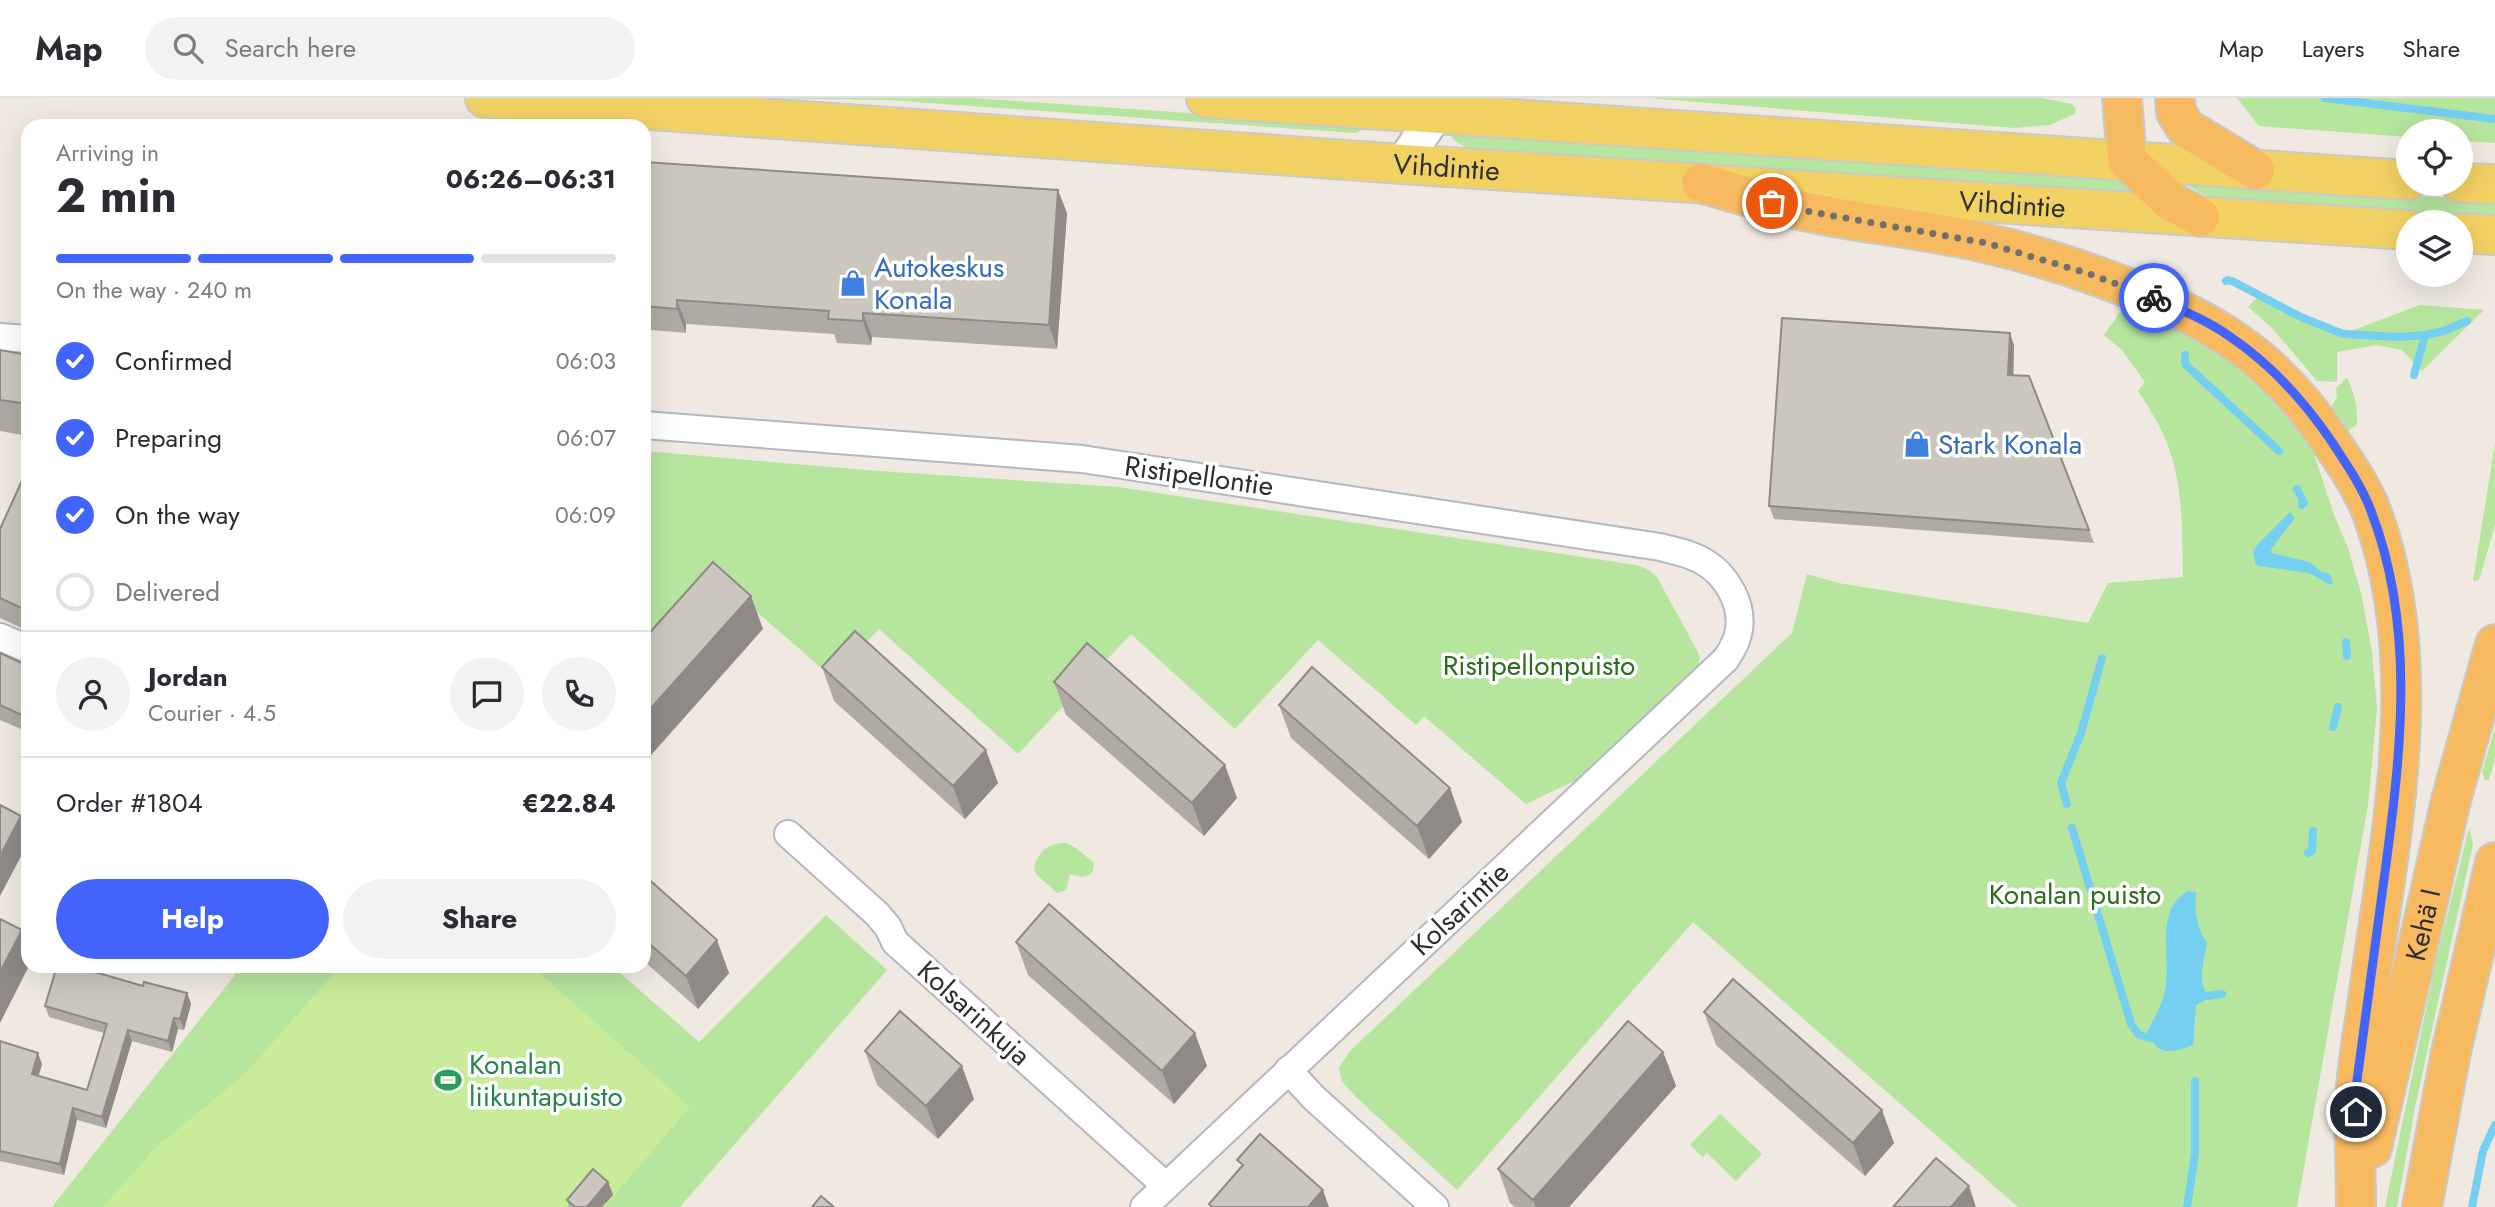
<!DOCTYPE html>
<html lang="en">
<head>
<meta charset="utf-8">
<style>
  body { margin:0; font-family:Jost,sans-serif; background:#f2f2f3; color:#2b2b33; height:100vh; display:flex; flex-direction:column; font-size:26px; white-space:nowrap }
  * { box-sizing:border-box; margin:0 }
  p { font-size:23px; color:#7c7c81 }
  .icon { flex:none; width:38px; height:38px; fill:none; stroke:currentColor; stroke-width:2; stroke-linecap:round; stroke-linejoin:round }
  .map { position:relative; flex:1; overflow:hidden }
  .details { position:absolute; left:21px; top:21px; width:630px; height:854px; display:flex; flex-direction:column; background:#fff; border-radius:21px; box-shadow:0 7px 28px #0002 }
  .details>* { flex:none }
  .tools { position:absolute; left:2396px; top:21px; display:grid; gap:14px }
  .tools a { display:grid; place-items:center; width:77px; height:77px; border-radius:50%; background:#fff; box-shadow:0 7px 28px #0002; font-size:35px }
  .pin { position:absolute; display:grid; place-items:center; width:60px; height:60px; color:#fff; margin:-30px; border:4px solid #fff; border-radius:50%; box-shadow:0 2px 7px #0007 }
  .courier { position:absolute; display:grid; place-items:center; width:70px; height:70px; margin:-35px; border:5px solid #4264fb; border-radius:50%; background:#fff; color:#222; box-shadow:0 2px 9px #0007 }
  .head em { font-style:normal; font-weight:700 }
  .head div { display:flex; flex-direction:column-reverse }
  .head { display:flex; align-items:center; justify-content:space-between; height:119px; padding:0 35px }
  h1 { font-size:46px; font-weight:700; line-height:52px }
  .bar { display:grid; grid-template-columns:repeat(4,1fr); gap:10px 7px; align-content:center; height:84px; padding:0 35px }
  .bar i { height:9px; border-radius:5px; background:#e1e1e2 }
  .bar .on { background:#4264fb }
  .bar p { grid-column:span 4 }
  .line { display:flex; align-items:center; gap:18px; padding:0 35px; border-top:2px solid #e1e1e2 }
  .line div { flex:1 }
  .round { display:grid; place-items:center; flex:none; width:74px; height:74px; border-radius:37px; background:#f2f2f3 }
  ol { padding:0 35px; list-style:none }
  li { display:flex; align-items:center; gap:21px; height:77px }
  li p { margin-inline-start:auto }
  li .icon { padding:7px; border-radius:50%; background:#4264fb; color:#fff; stroke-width:4 }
  li:last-child { color:#7c7c81 }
  li i { width:38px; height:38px; border:4px solid #e1e1e2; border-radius:50% }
  .action { display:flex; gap:14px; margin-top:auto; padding:14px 35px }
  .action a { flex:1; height:80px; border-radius:42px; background:#4264fb; color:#fff; font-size:28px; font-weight:700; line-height:80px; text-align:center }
  .action a+a { background:#f2f2f3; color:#2b2b33 }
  header { display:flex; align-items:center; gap:42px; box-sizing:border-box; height:98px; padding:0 35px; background:#fff; border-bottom:2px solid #e1e1e2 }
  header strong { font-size:33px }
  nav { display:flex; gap:38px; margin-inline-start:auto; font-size:24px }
  .search { width:490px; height:63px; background:#f2f2f3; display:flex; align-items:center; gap:18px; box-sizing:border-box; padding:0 24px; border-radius:38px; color:#7c7c81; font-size:26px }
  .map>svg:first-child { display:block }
</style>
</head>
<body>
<header>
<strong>Map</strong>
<div class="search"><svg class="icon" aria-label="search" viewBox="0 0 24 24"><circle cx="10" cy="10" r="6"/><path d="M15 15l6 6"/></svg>Search here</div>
<nav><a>Map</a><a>Layers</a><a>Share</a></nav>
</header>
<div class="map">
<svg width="2495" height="1109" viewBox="0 0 2495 1109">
  <rect width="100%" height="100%" fill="#efe9e1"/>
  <g fill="#b6e59e">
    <path d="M 734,0 L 973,0 L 1360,27 L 1362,32 L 1355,35 L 887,2 Z"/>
    <path d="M 1648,0 L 2042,0 L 2072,6 L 2076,11 L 2074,16 L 2050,27 L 2015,30 Z"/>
    <path d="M 2237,0 L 2495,0 L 2495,45 L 2461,43 L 2460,33 L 2408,33 L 2408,39 L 2259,28 Z"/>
    <path d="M 1449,36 L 2122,80 L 2133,96 L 1472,52 L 1456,44 Z"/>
    <path d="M 2190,85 L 2495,102 L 2495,121 L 2235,105 C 2218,103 2204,98 2189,88 Z"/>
    <path d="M 2256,200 L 2271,200 L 2290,210 L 2310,224 L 2351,233 L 2420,207 L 2484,212 L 2422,273 L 2402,252 L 2377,247 L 2337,254 L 2337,284 L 2317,283 L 2271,229 L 2248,209 Z"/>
    <path d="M 2127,204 L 2227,255 L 2306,332 L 2334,417 L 2348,450 L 2361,495 L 2372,554 L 2377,611 L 2368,707 L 2297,1109 L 2018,1109 L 1693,824 L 1457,1092 L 1355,998 L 1342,983 L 1339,970 L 1349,954 L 1792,535 L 1807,476 L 1838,485 L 2088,525 L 2108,485 L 2183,479 C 2182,433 2184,384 2165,340 C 2158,324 2148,308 2138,293 L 2145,284 L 2121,251 L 2104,237 Z"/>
    <path d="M 2347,279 C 2354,295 2358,308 2357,326 L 2345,335 L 2329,313 L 2337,299 L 2336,291 Z"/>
    <path d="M 2495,345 L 2495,427 L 2479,482 L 2473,483 Z"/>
    <path d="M 644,353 L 865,372 L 1118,389 L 1636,467 L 1647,471 L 1657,479 L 1698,554 L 1700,560 L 1697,574 L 1591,675 L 1526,706 L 1424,618 L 1416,627 L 1318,542 L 1235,631 L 1131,536 L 1018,656 L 879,531 L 833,580 L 728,489 L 644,582 Z"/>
    <path d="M 2495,630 L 2495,659 L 2489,682 L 2485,682 L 2482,674 Z"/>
    <path d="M 2469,730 L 2473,746 L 2416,1004 L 2397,1109 L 2385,1109 L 2436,862 Z"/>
    <path d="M 1066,745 L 1076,750 L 1094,765 L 1093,773 C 1086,781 1080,779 1070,776 L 1066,792 L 1057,795 L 1036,776 L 1034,769 C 1040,751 1048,746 1066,745 Z"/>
    <path d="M 826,817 L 887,872 L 680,1109 L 52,1109 L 242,868 L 612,868 L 699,944 Z"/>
    <path d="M 1720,1016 L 1762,1056 L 1736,1083 L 1707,1055 L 1703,1059 L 1690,1047 Z"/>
  </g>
  <path fill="#c9ec9a" d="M 340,868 L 532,868 L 690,1009 L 604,1109 L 103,1109 L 155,1050 L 246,975 Z"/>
  <g fill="#75cff0">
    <path d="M 2290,414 L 2294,419 L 2293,423 L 2271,451 L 2272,455 L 2309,464 L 2322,474 L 2330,476 L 2333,485 L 2330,487 L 2309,475 L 2259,468 L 2255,465 L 2253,454 L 2258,446 Z"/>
    <path d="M 2188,793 L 2196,795 C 2194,812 2197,831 2207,845 C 2205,859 2196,886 2208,896 L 2207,901 L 2196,907 L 2193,947 C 2171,955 2158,959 2147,934 C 2155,919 2164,904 2166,887 C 2170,857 2155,811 2188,793 Z"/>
  </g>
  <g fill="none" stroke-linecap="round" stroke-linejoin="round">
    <g stroke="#75cff0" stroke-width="8">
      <path d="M 2325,0 L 2495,21"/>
      <path d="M 2226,183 L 2228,182 L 2234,184 L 2301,219 L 2343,236 L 2400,239 L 2425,237 L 2444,233 L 2467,223"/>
      <path d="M 2185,257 L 2185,266 L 2279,353"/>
      <path d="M 2414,277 L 2425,237"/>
      <path d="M 2297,391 L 2304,405 L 2302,407"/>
      <path d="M 2346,544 L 2347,558"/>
      <path d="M 2333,629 L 2338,609"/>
      <path d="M 2067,706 L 2061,685 L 2081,635 L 2102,560"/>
      <path d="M 2072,730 L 2131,926 L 2139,937 L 2150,940"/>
      <path d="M 2308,755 L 2312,753 L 2313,733"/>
      <path d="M 2207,898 L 2222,896"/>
      <path d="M 2187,1109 L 2195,1056 L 2195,983"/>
      <path d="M 2472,1109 L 2483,1053 L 2495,1027"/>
    </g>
    <defs>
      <g id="minor">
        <path d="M 0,239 L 28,241"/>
        <path d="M 644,327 L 1082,361 L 1660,449 C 1676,453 1692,456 1706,465 C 1727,478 1743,507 1739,531 C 1738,542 1732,552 1726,561 L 1144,1109"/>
        <path d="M 0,539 L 28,551"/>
        <path d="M 788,736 L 877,816 L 888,829 L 895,844 L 1166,1088"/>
        <path d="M 1288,972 L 1314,1000 L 1435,1109"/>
      </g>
      <path id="tertiary" d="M 1402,66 L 1436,16 L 1436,0"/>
      <g id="primary">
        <path id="s1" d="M 485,0 L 1402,66 L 2408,132"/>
        <path d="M 1206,0 L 2408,82"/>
        <path d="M 2460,85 L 2495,86"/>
        <path d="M 2460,135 L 2495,137"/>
      </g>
      <g id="trunk">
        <path d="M 2122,0 L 2127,62 L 2170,103 L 2200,119"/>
        <path d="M 2175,0 L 2176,14 L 2186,30 L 2255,72"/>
        <path d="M 1701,85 C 1732,94 1763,104 1795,111 C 1857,126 1922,130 1985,145 C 2038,157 2092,175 2141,195 C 2225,228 2281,268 2331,344 C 2346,366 2362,389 2372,415 C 2429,570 2389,742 2368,901 C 2364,930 2358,960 2356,990 C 2353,1029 2356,1070 2356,1109"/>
        <path id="s2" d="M 2372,1050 L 2451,702 L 2495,546"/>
        <path d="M 2422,1109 L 2451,954 L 2495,764"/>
      </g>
    </defs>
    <use href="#minor" stroke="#b4b7c1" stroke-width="30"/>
    <use href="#tertiary" stroke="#b4b7c1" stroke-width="37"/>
    <use href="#primary" stroke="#c9c9c9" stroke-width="42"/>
    <use href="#trunk" stroke="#c9c9c9" stroke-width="42"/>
    <use href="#minor" stroke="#fff" stroke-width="26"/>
    <use href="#tertiary" stroke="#fff" stroke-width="33"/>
    <use href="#primary" stroke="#f2d163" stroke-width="38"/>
    <use href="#trunk" stroke="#f8ba60" stroke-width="38"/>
  </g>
  <g fill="#afaba4">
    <path d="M 644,64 L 1067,115 L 1057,251 L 872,239 L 871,247 L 837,245 L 834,236 L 686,226 L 686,235 L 651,232 L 648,224 L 644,224 Z"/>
    <path d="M 2014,247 L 2013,277 L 2029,278 L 2094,445 L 1774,421 L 1769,408 Z"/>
    <path d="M 0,252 L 28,257 L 28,338 L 0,333 Z"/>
    <path d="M 28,377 L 28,533 L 0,520 L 0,431 Z"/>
    <path d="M 0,555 L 28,568 L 28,634 L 0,622 Z"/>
    <path d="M 822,569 L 998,685 L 965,721 L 834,603 Z"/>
    <path d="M 1054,584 L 1237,700 L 1204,738 L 1066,617 Z"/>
    <path d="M 1279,607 L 1450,690 L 1462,724 L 1429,761 L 1291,640 Z"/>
    <path d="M 644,777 L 729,875 L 698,911 L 644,863 Z"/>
    <path d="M 1016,844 L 1207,968 L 1174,1006 L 1028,877 Z"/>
    <path d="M 187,895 L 191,906 L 184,932 L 178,931 L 172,954 L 132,943 L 106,1030 L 77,1022 L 64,1077 L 0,1063 L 0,943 L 42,966 L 38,978 L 87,992 L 104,935 L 49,919 L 45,908 Z"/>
    <path d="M 1704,914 L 1894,1045 L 1865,1078 L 1716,947 Z"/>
    <path d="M 865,953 L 974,1001 L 938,1041 L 877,987 Z"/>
    <path d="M 1663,954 L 1676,988 L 1569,1109 L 1515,1109 L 1510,1105 L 1498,1071 Z"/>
    <path d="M 608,1084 L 613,1097 L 602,1109 L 569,1109 L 567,1102 Z"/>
  </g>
  <g fill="#8e8b86">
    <path d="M 1058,92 L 1067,115 L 1057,251 L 1049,227 Z"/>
    <path d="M 677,202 L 686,226 L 686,235 L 677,211 Z"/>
    <path d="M 863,215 L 872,239 L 871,247 L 863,223 Z"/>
    <path d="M 2010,235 L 2014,247 L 2013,290 L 2008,277 Z"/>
    <path d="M 751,498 L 763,531 L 644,665 L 644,618 Z"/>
    <path d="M 986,652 L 998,685 L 965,721 L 953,688 Z"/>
    <path d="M 1225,667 L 1237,700 L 1204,738 L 1192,705 Z"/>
    <path d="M 1450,690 L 1462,724 L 1429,761 L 1417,728 Z"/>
    <path d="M 21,718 L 28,737 L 28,745 L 0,798 L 0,758 Z"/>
    <path d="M 22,832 L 28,850 L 28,868 L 29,868 L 0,925 L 0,874 Z"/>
    <path d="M 717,842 L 729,875 L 698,911 L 686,878 Z"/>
    <path d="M 187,895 L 191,906 L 184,932 L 180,921 Z"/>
    <path d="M 174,920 L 178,931 L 172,954 L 168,943 Z"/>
    <path d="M 128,932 L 132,943 L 106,1030 L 102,1019 Z"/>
    <path d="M 1195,935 L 1207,968 L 1174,1006 L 1162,973 Z"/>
    <path d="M 1663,954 L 1676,988 L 1569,1109 L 1536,1109 L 1533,1102 Z"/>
    <path d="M 38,955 L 42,966 L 36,987 L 32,976 Z"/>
    <path d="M 962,968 L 974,1001 L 938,1041 L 926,1008 Z"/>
    <path d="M 73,1010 L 77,1022 L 64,1077 L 60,1066 Z"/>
    <path d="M 1882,1012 L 1894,1045 L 1865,1078 L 1853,1045 Z"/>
    <path d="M 608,1084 L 613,1097 L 602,1109 L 587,1109 Z"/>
    <path d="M 1969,1088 L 1976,1109 L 1951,1109 Z"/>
    <path d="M 1323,1092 L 1329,1109 L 1308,1109 Z"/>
  </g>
  <g fill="#cbc7bf" stroke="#8e8b86" stroke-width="2">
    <path d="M 644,64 L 1058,92 L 1049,227 L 863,215 L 863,223 L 828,221 L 829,213 L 677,202 L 677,211 L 644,208 Z"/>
    <path d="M 1782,220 L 2010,235 L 2008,277 L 2029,278 L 2089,432 L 1769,408 Z"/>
    <path d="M 0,252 L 28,257 L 28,306 L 0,302 Z"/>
    <path d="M 25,376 L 28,377 L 28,513 L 0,500 L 0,431 Z"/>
    <path d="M 713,464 L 751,498 L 644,618 L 644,541 Z"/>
    <path d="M 855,533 L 986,652 L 953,688 L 822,569 Z"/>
    <path d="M 1087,545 L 1225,667 L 1192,705 L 1054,584 Z"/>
    <path d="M 0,555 L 28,568 L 28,620 L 0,607 Z"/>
    <path d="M 1312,569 L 1450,690 L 1417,728 L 1279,607 Z"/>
    <path d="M 0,707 L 21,718 L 0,758 Z"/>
    <path d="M 644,777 L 717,842 L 686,878 L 644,841 Z"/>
    <path d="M 1049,806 L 1195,935 L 1162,973 L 1016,844 Z"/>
    <path d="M 0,821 L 22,832 L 0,874 Z"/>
    <path d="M 57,868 L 74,868 L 143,888 L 144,884 L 187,895 L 180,921 L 174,920 L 168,943 L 128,932 L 102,1019 L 73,1010 L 60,1066 L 0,1053 L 0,943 L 38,955 L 32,976 L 87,992 L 107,926 L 45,908 Z"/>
    <path d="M 1733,881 L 1882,1012 L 1853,1045 L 1704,914 Z"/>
    <path d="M 900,913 L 962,968 L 926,1008 L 865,953 Z"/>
    <path d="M 1628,923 L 1663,954 L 1533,1102 L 1498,1071 Z"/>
    <path d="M 1260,1036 L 1323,1092 L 1308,1109 L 1212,1109 L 1209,1106 L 1243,1067 L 1237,1062 Z"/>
    <path d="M 1936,1060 L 1969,1088 L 1951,1109 L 1893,1109 Z"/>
    <path d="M 593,1071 L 608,1084 L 587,1109 L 575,1109 L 567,1102 Z"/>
    <path d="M 821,1098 L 834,1109 L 812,1109 Z"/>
  </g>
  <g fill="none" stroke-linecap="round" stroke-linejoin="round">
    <path stroke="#726f6d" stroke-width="7" stroke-dasharray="0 12.6" d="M 1772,105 L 1795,111 L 1986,145 L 2090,176 L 2154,200"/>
    <path stroke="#4264fb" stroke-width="9" d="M 2154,200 C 2179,211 2207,222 2229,238 C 2271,266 2304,303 2332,344 C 2346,366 2362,388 2371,413 C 2416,529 2401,654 2385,774 C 2375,846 2365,918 2356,990 L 2356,1014"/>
  </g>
  <defs>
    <symbol id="shop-bare" viewBox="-9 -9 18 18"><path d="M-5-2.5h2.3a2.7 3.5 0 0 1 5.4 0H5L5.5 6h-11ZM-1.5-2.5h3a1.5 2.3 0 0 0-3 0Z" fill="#3f7fe0" stroke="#fff" stroke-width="2.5" paint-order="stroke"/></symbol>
    <symbol id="stadium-bare" viewBox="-9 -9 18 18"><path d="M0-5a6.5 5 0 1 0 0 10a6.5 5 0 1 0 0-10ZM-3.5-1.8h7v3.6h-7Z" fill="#2e9e5b" stroke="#fff" stroke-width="2.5" paint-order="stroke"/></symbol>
  </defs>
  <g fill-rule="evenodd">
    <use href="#shop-bare" x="834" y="166" width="38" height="38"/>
    <use href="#shop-bare" x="1898" y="327" width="38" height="38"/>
    <use href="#stadium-bare" x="429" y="963" width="38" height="38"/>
  </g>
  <g text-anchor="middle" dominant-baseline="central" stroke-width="7" stroke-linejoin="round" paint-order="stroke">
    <g font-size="28" fill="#2e2e2e" stroke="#fff">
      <text stroke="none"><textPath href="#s1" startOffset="964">Vihdintie</textPath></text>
      <text stroke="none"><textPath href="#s1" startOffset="1531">Vihdintie</textPath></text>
      <text transform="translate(1199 378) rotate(8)">Ristipellontie</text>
      <text transform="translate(1460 811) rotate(-43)">Kolsarintie</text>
      <text stroke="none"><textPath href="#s2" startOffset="229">Kehä I</textPath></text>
      <text transform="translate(974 915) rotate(42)">Kolsarinkuja</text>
    </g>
    <g font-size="28" fill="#366cbe" stroke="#fff" text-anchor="start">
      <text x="874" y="169">Autokeskus<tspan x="874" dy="32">Konala</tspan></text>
      <text x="1938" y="346">Stark Konala</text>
    </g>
    <g font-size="28" fill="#2c6e1b" stroke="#fff">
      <text x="1539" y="567">Ristipellonpuisto</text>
      <text x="2075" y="796">Konalan puisto</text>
    </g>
    <g font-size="28" fill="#27864d" stroke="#fff" text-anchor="start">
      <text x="469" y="966">Konalan<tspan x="469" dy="32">liikuntapuisto</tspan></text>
    </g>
  </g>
</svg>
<div class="tools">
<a><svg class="icon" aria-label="locate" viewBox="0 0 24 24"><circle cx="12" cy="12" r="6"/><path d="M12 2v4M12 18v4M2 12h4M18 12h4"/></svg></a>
<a><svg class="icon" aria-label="layers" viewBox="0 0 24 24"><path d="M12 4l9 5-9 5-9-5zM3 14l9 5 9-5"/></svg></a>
</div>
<div class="pin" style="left:1772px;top:105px;background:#ea580c"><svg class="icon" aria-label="bag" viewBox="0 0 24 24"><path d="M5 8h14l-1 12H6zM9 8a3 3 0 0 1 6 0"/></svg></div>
<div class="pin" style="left:2356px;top:1014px;background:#1f2937"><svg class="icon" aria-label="home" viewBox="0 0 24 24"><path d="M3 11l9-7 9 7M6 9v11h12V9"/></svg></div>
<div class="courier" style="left:2154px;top:200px"><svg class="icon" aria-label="bike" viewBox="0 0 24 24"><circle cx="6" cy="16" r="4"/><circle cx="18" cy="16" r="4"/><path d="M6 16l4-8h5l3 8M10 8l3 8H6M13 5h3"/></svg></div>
<section class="details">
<div class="head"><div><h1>2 min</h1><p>Arriving in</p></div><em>06:26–06:31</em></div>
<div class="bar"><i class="on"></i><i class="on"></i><i class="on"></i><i></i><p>On the way · 240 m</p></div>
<ol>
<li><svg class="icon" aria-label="check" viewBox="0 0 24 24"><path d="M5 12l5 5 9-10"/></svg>Confirmed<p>06:03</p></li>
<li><svg class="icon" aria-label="check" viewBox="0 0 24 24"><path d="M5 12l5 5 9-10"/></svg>Preparing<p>06:07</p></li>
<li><svg class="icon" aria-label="check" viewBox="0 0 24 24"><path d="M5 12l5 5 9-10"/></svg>On the way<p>06:09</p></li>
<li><i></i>Delivered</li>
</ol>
<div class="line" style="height:126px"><a class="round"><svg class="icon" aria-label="person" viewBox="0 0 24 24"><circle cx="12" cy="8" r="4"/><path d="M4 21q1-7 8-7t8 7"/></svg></a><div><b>Jordan</b><p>Courier · 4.5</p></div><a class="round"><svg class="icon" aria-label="chat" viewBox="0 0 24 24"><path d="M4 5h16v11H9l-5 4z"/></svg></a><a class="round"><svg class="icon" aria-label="phone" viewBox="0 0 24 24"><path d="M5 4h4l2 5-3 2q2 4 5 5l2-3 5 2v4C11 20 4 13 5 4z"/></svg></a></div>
<div class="line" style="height:91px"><div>Order #1804</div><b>€22.84</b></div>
<div class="action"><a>Help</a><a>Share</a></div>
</section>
</div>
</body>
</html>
